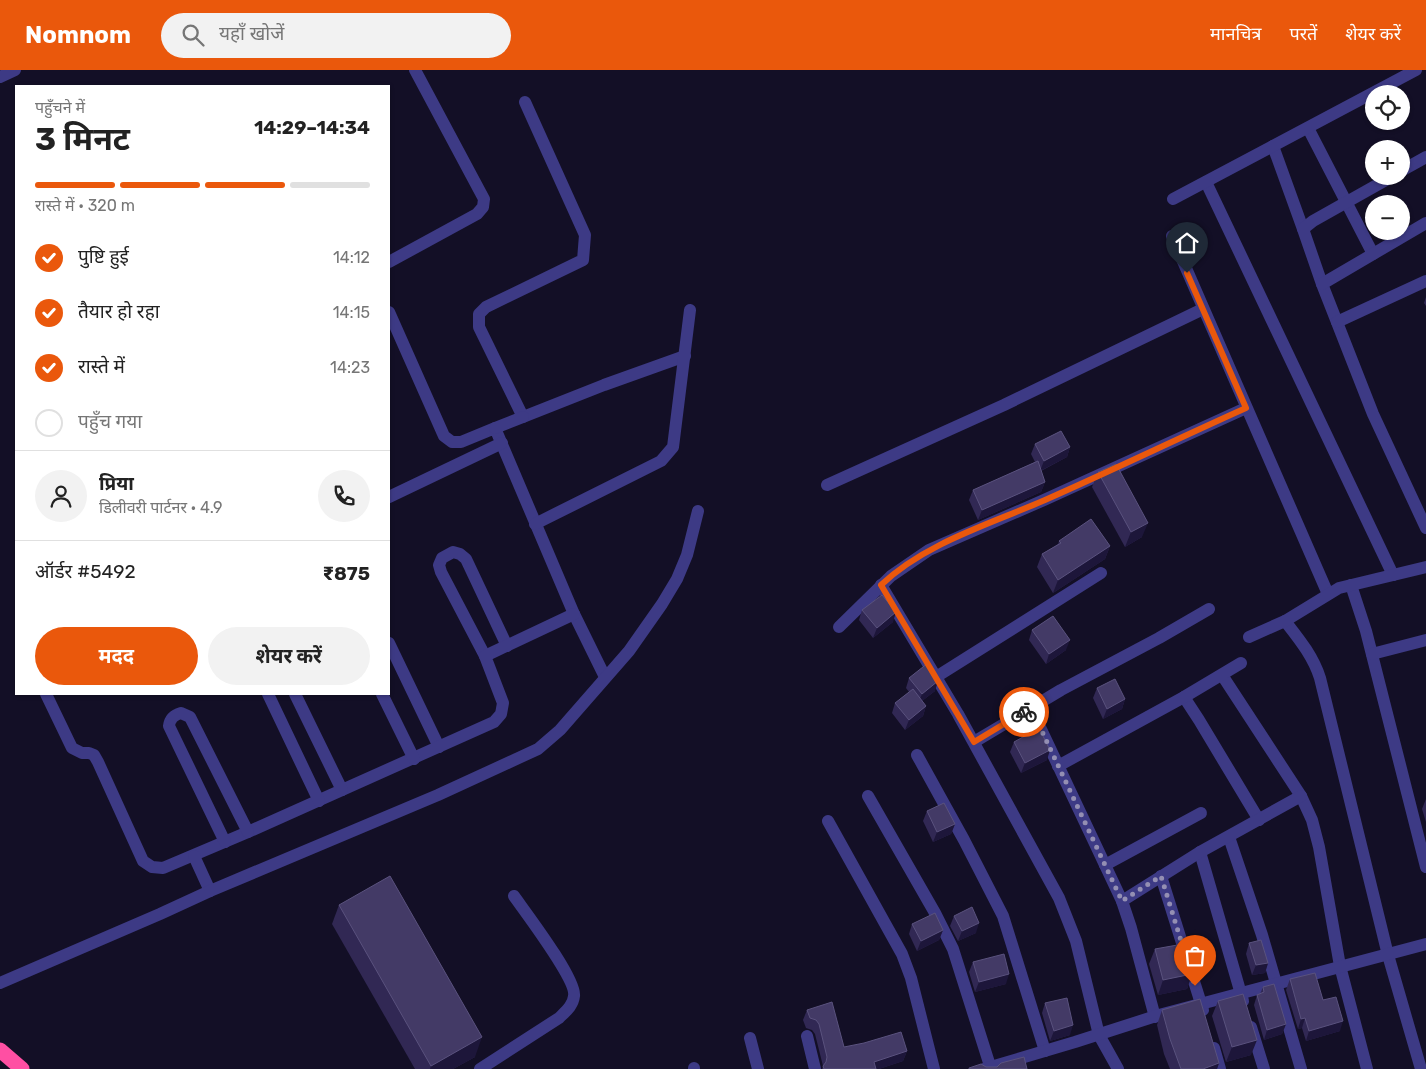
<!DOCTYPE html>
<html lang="hi">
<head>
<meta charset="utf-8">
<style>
  body { margin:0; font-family:Rubik,"Noto Sans Devanagari",sans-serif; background:#f2f2f2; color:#222; height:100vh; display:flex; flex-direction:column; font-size:19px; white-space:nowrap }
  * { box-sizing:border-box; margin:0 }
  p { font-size:16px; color:#767676 }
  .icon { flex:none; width:28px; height:28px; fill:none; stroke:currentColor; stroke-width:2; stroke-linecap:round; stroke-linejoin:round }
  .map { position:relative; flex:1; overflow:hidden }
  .details { position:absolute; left:15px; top:15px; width:375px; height:610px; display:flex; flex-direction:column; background:#fff; border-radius:0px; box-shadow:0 1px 4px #0004 }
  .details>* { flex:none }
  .tools { position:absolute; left:1365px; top:15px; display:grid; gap:10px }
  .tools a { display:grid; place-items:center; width:45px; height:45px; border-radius:50%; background:#fff; box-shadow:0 1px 4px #0004; font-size:25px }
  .pin { position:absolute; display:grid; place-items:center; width:42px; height:42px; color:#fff; margin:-51px -21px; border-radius:50% 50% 50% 0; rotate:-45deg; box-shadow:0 0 5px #0007 }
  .pin .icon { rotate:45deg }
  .courier { position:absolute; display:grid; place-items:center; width:50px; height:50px; margin:-25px; border:4px solid #ea580c; border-radius:50%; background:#fff; color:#222; box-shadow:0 1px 6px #0007 }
  .head em { font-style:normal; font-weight:700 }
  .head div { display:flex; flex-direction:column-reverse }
  .head { display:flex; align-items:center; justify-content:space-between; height:85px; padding:0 20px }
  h1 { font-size:32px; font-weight:700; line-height:38px }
  .bar { display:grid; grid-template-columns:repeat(4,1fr); gap:8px 5px; align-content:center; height:60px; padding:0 20px }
  .bar i { height:6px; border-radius:4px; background:#e0e0e0 }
  .bar .selected { background:#ea580c }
  .bar p { grid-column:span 4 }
  .line { display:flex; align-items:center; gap:12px; padding:0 20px; border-top:1px solid #e0e0e0 }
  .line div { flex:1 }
  .round { display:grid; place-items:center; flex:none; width:52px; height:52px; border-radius:26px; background:#f2f2f2 }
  ol { padding:0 20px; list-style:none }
  li { display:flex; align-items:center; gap:15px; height:55px }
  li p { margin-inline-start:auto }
  li .icon { padding:5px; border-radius:50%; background:#ea580c; color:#fff; stroke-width:4 }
  li:last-child { color:#767676 }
  li i { width:28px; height:28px; border:2px solid #e0e0e0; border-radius:50% }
  .action { display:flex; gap:10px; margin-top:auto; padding:10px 20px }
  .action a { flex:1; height:58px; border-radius:30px; background:#ea580c; color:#fff; font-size:20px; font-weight:700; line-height:58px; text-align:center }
  .action a+a { background:#f2f2f2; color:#222 }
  header { display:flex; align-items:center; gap:30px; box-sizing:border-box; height:70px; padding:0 25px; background:#ea580c; color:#fff }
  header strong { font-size:24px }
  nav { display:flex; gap:28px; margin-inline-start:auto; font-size:18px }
  .search { width:350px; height:45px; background:#f2f2f2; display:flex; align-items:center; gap:12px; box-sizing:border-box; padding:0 18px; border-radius:28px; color:#767676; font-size:19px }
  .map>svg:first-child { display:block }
</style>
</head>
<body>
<header>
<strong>Nomnom</strong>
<div class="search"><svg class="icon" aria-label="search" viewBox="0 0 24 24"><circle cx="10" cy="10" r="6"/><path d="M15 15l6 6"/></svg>यहाँ खोजें</div>
<nav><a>मानचित्र</a><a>परतें</a><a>शेयर करें</a></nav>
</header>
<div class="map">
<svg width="1426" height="999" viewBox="0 0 1426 999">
  <rect width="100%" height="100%" fill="#130f26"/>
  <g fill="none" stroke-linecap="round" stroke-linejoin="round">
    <g stroke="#3d3a85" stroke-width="12">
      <path d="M 0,7 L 15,0"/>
      <path d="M 525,32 L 585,165 L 583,190 L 486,237 L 479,244 L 479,257 L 523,347 L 604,315 L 685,286"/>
      <path d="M 1308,58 L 1373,184"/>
      <path d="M 1273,76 L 1303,159"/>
      <path d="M 1401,101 L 1426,87"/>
      <path d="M 1393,106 L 1313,151 L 1303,159 L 1322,214 L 1373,344 L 1426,458"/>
      <path d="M 1206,112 L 1393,505"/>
      <path d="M 1173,129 L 1416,0"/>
      <path d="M 1172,166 L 1328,524"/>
      <path d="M 389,192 L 477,144 L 483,137 L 484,129 L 415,0"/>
      <path d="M 1322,214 L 1426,153"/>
      <path d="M 389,242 L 444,366 L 452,372 L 461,372 L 495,358 L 574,544 L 605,607"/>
      <path d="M 1337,252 L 1426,211"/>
      <path d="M 495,358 L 523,347"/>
      <path d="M 827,415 L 1004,335 L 1203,239"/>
      <path d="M 389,427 L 502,373"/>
      <path d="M 535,454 L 661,391 L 673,377 L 690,240"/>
      <path d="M 881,515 L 958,644 L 1059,828 L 1076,871 L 1099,965 L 1118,999"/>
      <path d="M 1351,515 L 1366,561 L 1426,797"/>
      <path d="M 1285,551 C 1299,569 1313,586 1320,608 L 1388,885 L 1421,999"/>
      <path d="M 839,557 L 891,506 L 929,480 L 1044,430 L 1246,338"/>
      <path d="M 1249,567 L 1285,551 L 1339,518 L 1426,497"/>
      <path d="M 389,573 L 439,677"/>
      <path d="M 1372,584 L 1426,570"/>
      <path d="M 485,586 L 441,502 L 439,495 L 442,488 L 453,482 L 460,484 L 466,489 L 507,576"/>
      <path d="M 1222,605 L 1301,726 L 1312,750 L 1319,777 L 1340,896 L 1367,999"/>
      <path d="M 936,607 L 1101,503"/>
      <path d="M 46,624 L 72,678 L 82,683 L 89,683 L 94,685 L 98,692 L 143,791 L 152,797 L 163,798 L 248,762 L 494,652 L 501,644 L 503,633 L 485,586 L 574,544"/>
      <path d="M 268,624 L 319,731"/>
      <path d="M 295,624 L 342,720"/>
      <path d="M 382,624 L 414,689"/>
      <path d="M 1184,627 L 1199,650 L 1259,750"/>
      <path d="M 1031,638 L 1122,831 L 1131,858 L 1155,947"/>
      <path d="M 974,672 L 1061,620 L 1159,568 L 1209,539"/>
      <path d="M 917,685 L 964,770 L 1003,846 L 1045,981"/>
      <path d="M 1058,696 L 1184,627 L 1241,593"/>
      <path d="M 868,726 L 935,843 L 953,879 L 991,999"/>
      <path d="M 828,751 L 902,884 L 911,908 L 934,999"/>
      <path d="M 1229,767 L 1262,865 L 1301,999"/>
      <path d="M 225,772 L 169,656 C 170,648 174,645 181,643 L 190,647 L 248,762"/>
      <path d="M 1200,782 L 1243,931"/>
      <path d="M 194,786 L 210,821"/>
      <path d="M 1105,795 L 1201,743"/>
      <path d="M 1161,806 L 1203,940"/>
      <path d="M 1122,831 L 1200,782 L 1301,726"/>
      <path d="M 0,913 L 160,844 L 210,821 L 438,725 L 538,679 L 560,660 L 629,581 L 662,534 L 677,509 L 687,485 L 698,441"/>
      <path d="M 1251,957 L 1264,999"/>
      <path d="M 807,966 L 815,999"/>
      <path d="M 750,968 L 758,999"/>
      <path d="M 1214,978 L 1220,999"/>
      <path d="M 694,998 L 694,999"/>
      <path d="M 480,999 L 559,948 C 565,942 573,936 574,926 C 577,910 526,843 514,826"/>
      <path d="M 984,999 L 1075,972 L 1159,945 L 1426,874"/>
    </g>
    <path stroke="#ff4fa3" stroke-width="15" d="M 0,980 L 22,999"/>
  </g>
  <g fill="#312854">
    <path d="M 1426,227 L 1426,236 L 1424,233 Z"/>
    <path d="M 1035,374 L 1070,377 L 1067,387 L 1041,401 L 1045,412 L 1041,422 L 978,450 L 969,430 L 973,420 L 1035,392 L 1031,384 Z"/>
    <path d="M 1098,402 L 1142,467 L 1125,477 L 1092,417 Z"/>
    <path d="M 1059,471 L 1110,476 L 1105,489 L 1053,523 L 1037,497 L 1042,484 L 1058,474 Z"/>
    <path d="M 862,540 L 893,552 L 873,568 L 859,550 Z"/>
    <path d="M 1032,560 L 1066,580 L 1046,594 L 1029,570 Z"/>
    <path d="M 909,608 L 935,621 L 922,631 L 926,636 L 923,646 L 905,660 L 892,643 L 895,633 L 909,622 L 906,618 Z"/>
    <path d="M 1097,618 L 1125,629 L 1122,639 L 1103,649 L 1093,628 Z"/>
    <path d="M 1014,672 L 1047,690 L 1021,703 L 1010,682 Z"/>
    <path d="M 1426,729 L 1426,752 L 1422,739 Z"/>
    <path d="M 927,741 L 955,754 L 951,764 L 933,772 L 923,751 Z"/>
    <path d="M 339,835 L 475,987 L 453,999 L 415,999 L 332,854 Z"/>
    <path d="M 954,846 L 976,863 L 958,871 L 950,856 Z"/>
    <path d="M 912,854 L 943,860 L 939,870 L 917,881 L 909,864 Z"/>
    <path d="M 1249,873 L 1268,893 L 1265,903 L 1252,905 L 1246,884 Z"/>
    <path d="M 1155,879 L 1192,904 L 1187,919 L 1158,925 L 1149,894 Z"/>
    <path d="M 973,892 L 1006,914 L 975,922 L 969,902 Z"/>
    <path d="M 1290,909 L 1323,930 L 1340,961 L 1306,971 L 1302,958 L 1298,959 L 1286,920 Z"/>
    <path d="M 1263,917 L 1286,954 L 1282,964 L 1264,970 L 1254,935 L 1257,925 L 1260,924 Z"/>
    <path d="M 1218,931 L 1251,985 L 1226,992 L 1212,946 Z"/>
    <path d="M 1045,933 L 1070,965 L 1050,971 L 1042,943 Z"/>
    <path d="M 807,940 L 844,977 L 907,981 L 903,991 L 879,999 L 822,999 L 823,996 L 815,964 L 812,960 L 806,958 L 803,950 Z"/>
    <path d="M 1162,940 L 1219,993 L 1217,999 L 1170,999 L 1164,984 L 1157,955 Z"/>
  </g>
  <g fill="#1d163a">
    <path d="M 1070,377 L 1067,387 L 1040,401 L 1044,391 Z"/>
    <path d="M 1045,412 L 1041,422 L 978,450 L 982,440 Z"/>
    <path d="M 1148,453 L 1142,467 L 1125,477 L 1131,462 Z"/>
    <path d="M 1110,476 L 1105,489 L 1053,523 L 1058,510 Z"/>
    <path d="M 896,542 L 893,552 L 873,568 L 877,558 Z"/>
    <path d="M 1070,570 L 1066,580 L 1046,594 L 1049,584 Z"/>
    <path d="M 938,611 L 935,621 L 918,634 L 922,624 Z"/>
    <path d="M 1125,629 L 1122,639 L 1103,649 L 1107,639 Z"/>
    <path d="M 926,636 L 923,646 L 905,660 L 909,650 Z"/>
    <path d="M 1050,680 L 1047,690 L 1021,703 L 1025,693 Z"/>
    <path d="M 955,754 L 951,764 L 933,772 L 937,762 Z"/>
    <path d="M 979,853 L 976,863 L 958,871 L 962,861 Z"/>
    <path d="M 943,860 L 939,870 L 917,881 L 921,871 Z"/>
    <path d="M 1268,893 L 1265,903 L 1252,905 L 1256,895 Z"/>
    <path d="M 1009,904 L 1006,914 L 975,922 L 979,912 Z"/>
    <path d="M 1192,904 L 1187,919 L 1158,925 L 1163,910 Z"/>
    <path d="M 1305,948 L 1302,958 L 1298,959 L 1301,949 Z"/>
    <path d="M 1343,951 L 1340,961 L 1306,971 L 1309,961 Z"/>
    <path d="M 1286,954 L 1282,964 L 1264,970 L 1267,960 Z"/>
    <path d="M 1073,955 L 1070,965 L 1050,971 L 1054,961 Z"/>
    <path d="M 482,967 L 475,987 L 453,999 L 430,999 L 431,996 Z"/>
    <path d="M 1257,970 L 1251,985 L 1226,992 L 1232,977 Z"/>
    <path d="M 907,981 L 903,991 L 879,999 L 871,999 L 874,992 Z"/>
    <path d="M 1219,993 L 1217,999 L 1203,999 Z"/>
  </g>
  <g fill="#433a66" stroke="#5a527e">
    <path d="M 1061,361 L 1070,377 L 1044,391 L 1035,374 Z"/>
    <path d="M 1038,391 L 1045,412 L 982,440 L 973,420 Z"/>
    <path d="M 1116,394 L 1148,453 L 1131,462 L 1098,402 Z"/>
    <path d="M 1091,449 L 1110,476 L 1058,510 L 1042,484 L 1061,473 L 1059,471 Z"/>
    <path d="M 882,525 L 896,542 L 877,558 L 862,540 Z"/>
    <path d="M 1053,546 L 1070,570 L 1049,584 L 1032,560 Z"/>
    <path d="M 928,593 L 938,611 L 922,624 L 909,608 Z"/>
    <path d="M 1115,609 L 1125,629 L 1107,639 L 1097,618 Z"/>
    <path d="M 913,619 L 926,636 L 909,650 L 895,633 Z"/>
    <path d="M 1039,658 L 1050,680 L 1025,693 L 1014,672 Z"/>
    <path d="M 944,733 L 955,754 L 937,762 L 927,741 Z"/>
    <path d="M 390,806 L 482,967 L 431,996 L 339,835 Z"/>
    <path d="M 972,837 L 979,853 L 962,861 L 954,846 Z"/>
    <path d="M 935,843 L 943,860 L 921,871 L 912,854 Z"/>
    <path d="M 1261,870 L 1268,893 L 1256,895 L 1249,873 Z"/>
    <path d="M 1183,874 L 1192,904 L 1163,910 L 1155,879 Z"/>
    <path d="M 1004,884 L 1009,904 L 979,912 L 973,892 Z"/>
    <path d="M 1315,903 L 1323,930 L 1336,927 L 1343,951 L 1309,961 L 1305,948 L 1301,949 L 1290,909 Z"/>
    <path d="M 1274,914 L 1286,954 L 1267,960 L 1257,925 L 1264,922 L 1263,917 Z"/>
    <path d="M 1243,924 L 1257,970 L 1232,977 L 1218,931 Z"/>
    <path d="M 1067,928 L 1073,955 L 1054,961 L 1045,933 Z"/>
    <path d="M 1200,929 L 1219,993 L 1203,999 L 1181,999 L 1170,969 L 1162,940 Z"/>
    <path d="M 832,932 L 844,977 L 864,973 L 901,962 L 907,981 L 874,992 L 876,999 L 824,999 L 823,996 L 826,992 L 827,987 L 819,954 L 816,950 L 810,948 L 807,940 Z"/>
    <path d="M 1024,987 L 1027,999 L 969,999 L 969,998 L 981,994 L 986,997 L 997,997 L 1001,993 Z"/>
  </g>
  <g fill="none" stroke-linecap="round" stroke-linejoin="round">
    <path stroke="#948fb3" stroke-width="5" stroke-dasharray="0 9" d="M 1024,642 L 1031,638 L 1122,831 L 1161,806 L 1195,916"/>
    <path stroke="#ea580c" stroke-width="6" d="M 1024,642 L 974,672 L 881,515 C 925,473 990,454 1045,430 C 1113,400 1179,368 1246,338 L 1187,203"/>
  </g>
</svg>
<div class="tools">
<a><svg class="icon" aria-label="locate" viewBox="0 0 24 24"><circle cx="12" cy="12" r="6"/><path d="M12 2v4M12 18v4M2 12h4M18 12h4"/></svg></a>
<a>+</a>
<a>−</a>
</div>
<div class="pin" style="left:1195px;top:916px;background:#ea580c"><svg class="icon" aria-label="bag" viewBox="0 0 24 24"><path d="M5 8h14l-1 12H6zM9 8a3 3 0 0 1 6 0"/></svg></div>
<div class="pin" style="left:1187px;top:203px;background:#1f2937"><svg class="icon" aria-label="home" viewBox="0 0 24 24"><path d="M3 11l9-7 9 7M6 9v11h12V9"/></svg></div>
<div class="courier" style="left:1024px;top:642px"><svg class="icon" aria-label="bike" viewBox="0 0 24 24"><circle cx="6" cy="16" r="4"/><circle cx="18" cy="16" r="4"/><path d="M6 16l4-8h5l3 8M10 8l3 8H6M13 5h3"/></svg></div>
<section class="details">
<div class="head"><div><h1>3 मिनट</h1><p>पहुँचने में</p></div><em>14:29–14:34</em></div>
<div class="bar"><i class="selected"></i><i class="selected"></i><i class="selected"></i><i></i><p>रास्ते में · 320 m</p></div>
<ol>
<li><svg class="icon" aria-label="check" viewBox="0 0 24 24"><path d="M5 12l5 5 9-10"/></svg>पुष्टि हुई<p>14:12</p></li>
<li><svg class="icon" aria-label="check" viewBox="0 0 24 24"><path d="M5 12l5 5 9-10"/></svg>तैयार हो रहा<p>14:15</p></li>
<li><svg class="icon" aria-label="check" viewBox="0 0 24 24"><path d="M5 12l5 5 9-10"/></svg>रास्ते में<p>14:23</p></li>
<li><i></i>पहुँच गया</li>
</ol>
<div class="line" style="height:90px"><a class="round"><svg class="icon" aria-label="person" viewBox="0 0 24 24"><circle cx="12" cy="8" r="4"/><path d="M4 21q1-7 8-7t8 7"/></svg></a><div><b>प्रिया</b><p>डिलीवरी पार्टनर · 4.9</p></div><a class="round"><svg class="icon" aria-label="phone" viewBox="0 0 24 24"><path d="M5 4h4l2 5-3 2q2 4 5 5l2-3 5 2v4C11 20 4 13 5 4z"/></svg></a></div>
<div class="line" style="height:65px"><div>ऑर्डर #5492</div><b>₹875</b></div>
<div class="action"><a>मदद</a><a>शेयर करें</a></div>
</section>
</div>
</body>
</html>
